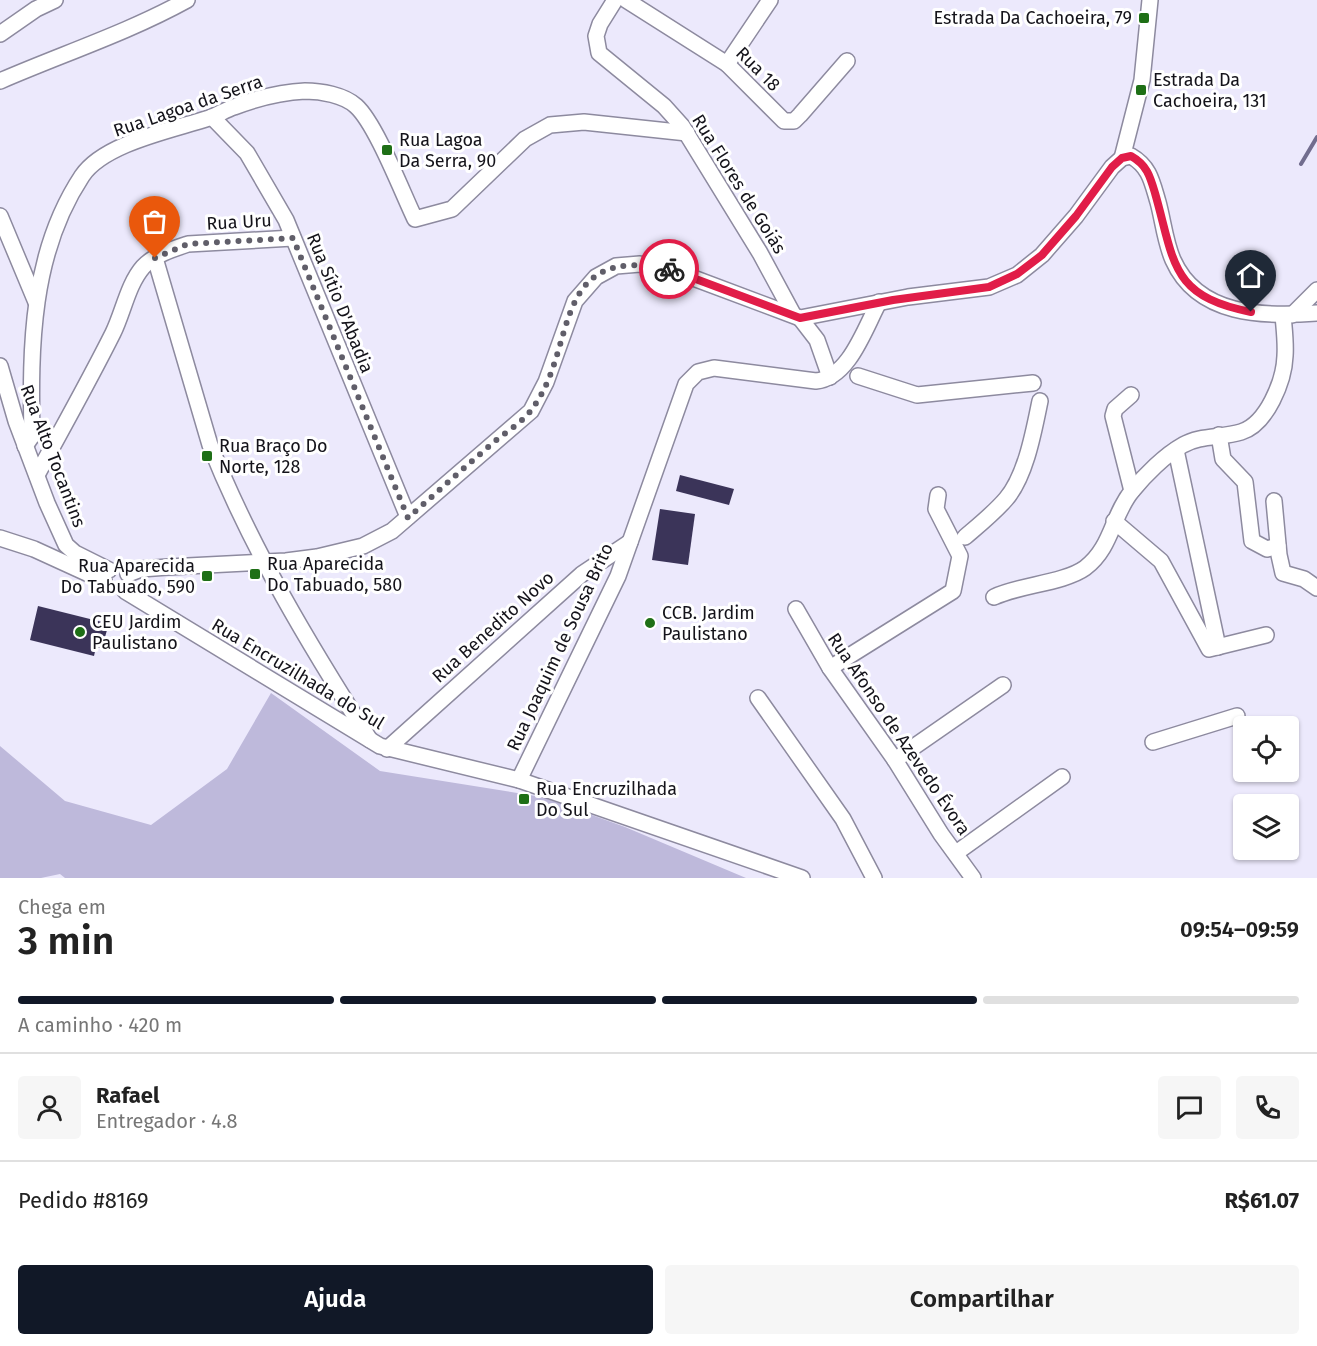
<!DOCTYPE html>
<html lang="pt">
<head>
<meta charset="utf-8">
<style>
  body { margin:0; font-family:"Fira Sans",sans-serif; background:#f6f6f6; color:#222; height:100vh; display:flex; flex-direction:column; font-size:22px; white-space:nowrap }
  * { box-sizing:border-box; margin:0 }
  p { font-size:20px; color:#767676 }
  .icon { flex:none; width:33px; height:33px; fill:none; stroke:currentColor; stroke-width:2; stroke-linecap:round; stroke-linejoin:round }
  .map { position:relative; height:878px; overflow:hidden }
  .panel { display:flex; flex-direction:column; background:#fff; flex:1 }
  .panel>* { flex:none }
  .tools { position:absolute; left:1233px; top:716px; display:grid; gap:12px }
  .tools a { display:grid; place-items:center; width:66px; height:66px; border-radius:6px; background:#fff; box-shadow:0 2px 4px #0004; font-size:30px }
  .pin { position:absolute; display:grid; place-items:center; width:51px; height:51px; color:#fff; margin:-62px -26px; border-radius:50% 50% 50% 0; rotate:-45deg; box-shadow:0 0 6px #0007 }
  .pin .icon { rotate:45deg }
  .courier { position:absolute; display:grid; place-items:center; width:60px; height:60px; margin:-30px; border:4px solid #e11d48; border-radius:50%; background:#fff; color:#222; box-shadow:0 2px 8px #0007 }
  .headline em { font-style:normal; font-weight:600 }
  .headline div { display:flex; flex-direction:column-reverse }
  .headline { display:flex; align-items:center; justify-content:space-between; height:102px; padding:0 18px }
  h1 { font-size:39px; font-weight:600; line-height:45px }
  .bar { display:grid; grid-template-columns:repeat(4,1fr); gap:9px 6px; align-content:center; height:72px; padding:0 18px }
  .bar i { height:8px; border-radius:4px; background:#e0e0e0 }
  .bar .on { background:#111827 }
  .bar p { grid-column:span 4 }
  .line { display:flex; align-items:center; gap:15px; padding:0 18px; border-top:2px solid #e0e0e0 }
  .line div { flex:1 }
  .round { display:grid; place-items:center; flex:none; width:63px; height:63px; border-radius:6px; background:#f6f6f6 }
  .cta { display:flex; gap:12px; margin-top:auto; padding:12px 18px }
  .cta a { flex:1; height:69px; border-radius:6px; background:#111827; color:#fff; font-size:24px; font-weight:600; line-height:69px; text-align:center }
  .cta a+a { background:#f6f6f6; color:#222 }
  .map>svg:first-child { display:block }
</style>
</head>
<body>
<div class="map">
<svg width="1317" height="878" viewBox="0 0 1317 878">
  <rect width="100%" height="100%" fill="#ece9fc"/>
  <path fill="#beb9db" d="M 271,693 L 380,771 L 542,797 L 625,827 L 746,878 L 65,878 L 60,874 L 41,878 L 0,878 L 0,746 L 65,801 L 151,825 L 227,769 Z"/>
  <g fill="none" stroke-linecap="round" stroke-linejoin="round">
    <path stroke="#726d8e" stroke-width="4" d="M 1301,164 L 1317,137"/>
  </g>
  <g fill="#3b3459">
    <path d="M 680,475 L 734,489 L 729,505 L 676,491 Z"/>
    <path d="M 660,509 L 695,514 L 688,565 L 652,560 Z"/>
    <path d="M 38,606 L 102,622 L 101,629 L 107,630 L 102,648 L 96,647 L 94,656 L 30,640 Z"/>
  </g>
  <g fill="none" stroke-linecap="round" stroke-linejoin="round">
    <defs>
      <g id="minor">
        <path d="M 615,0 L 600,24 L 596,36 L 599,53 L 664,106 L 682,126 L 760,253 L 793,314"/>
        <path d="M 626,0 L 727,64 L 784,121 L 794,121 L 800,115 L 847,61"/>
        <path d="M 0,34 L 36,9 L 55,0"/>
        <path d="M 727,64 L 770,0"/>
        <path d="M 0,81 C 62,54 127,33 187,0"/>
        <path d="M 212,117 L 247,153 L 286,220 L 408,517"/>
        <path d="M 1122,158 L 1142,80 L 1150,0"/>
        <path d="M 0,216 L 36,302"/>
        <path d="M 155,258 L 210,445 C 252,550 310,646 370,740"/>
        <path d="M 1292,315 L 1317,290"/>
        <path d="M 800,318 L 817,340 L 830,377"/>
        <path d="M 0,366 L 16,421 L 47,503 L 66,545 L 75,553 L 109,570"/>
        <path d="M 858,376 L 917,395 L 1033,383"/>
        <path d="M 1131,395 L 1115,409 L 1113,416 L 1132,491"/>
        <path d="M 1219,435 L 1223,459 L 1245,482 L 1252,541 L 1267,549 L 1278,546"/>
        <path d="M 25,446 L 32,436 C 30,346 31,253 82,176 C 104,143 173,130 209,118 C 218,115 225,110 234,107 C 255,99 282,92 305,91 C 321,91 344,95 356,106 C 376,124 402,192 415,219 L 452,209 L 525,139 L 550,125 L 584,122 L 687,133"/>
        <path d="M 1176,450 L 1218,647"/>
        <path d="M 37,475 C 63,427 89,381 113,333 C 123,313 128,284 143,267 C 154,255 173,249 188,244 L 293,238"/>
        <path d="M 1274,501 L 1279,555 L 1283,573 L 1304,579 L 1317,588"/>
        <path d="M 1114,521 L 1161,561 L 1209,649 L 1266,635"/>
        <path d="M 965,537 C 979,525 994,513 1006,499 C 1026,476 1034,430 1040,401"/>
        <path d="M 0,538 L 34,549 L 104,581"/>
        <path d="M 128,574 L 141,569 L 168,567 L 286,561 L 317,557 L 363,546 L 392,531 L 531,411 L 546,382 L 575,301 L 596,277 L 616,266 L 640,264 L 672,270 L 800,318 L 908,297 L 989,287 L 1017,275 L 1042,255 L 1076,216 L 1112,167 L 1122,158 L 1131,156 C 1150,167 1152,182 1158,202 C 1163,220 1165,242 1173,260 C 1198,316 1263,317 1317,313"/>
        <path d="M 125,591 L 380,746 L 519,780 L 802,878"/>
        <path d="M 994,597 C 1019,585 1064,583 1085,568 C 1112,548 1112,515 1132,491 C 1145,475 1165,455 1183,445 C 1200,435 1222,438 1241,432 C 1267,424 1284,381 1285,356 C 1286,342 1284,328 1283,315"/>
        <path d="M 796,609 L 830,668 L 895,760 L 941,834 L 973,878"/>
        <path d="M 830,668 L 953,591 L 960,556 L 936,509 L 938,495"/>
        <path d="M 758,698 L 843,819 L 874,878"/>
        <path d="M 1153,742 L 1237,716"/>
        <path d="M 387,749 L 582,574 L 630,542"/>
        <path d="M 895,760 L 1003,685"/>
        <path d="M 519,780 L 618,576 L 686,384 L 698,372 L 714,368 L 816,381 C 849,378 865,328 879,302"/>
        <path d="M 956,853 L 1062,777"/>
      </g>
    </defs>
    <use href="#minor" stroke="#8d8a9f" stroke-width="18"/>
    <use href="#minor" stroke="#fff" stroke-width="15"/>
  </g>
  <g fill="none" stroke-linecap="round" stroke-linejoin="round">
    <path stroke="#605e69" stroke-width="6" stroke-dasharray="0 10.8" d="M 155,258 L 188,244 L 293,238 L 408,518 C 437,492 465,467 494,442 C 507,431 523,422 532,409 C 579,347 548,244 669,269"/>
    <path stroke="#e11d48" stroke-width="8" d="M 669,269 L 800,318 L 893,300 L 989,287 L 1017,274 L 1042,255 L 1076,216 L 1112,167 L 1122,158 L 1131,156 C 1147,165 1150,176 1155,193 C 1175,263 1170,296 1251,312"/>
  </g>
  <g fill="#1e6f16" stroke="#fff" stroke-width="2">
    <rect x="1138" y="12" width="12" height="12" rx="3"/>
    <rect x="1135" y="84" width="12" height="12" rx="3"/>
    <rect x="381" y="144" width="12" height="12" rx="3"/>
    <rect x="201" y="450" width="12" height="12" rx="3"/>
    <rect x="249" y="568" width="12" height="12" rx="3"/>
    <rect x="201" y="570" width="12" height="12" rx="3"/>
    <circle cx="650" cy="623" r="6"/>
    <circle cx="80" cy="632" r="6"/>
    <rect x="518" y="793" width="12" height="12" rx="3"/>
  </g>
  <g text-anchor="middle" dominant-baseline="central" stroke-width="6" stroke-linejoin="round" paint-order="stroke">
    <g font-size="18" fill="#14131a" stroke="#fff" text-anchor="start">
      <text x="1132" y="18" text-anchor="end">Estrada Da Cachoeira, 79</text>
      <text x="1153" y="80">Estrada Da<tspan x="1153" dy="21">Cachoeira, 131</tspan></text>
      <text x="399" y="140">Rua Lagoa<tspan x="399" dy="21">Da Serra, 90</tspan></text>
      <text x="219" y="446">Rua Braço Do<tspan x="219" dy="21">Norte, 128</tspan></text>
      <text x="267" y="564">Rua Aparecida<tspan x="267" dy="21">Do Tabuado, 580</tspan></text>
      <text x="195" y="566" text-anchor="end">Rua Aparecida<tspan x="195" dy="21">Do Tabuado, 590</tspan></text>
      <text x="662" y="613">CCB. Jardim<tspan x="662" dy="21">Paulistano</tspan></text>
      <text x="92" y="622">CEU Jardim<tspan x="92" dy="21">Paulistano</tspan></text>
      <text x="536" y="789">Rua Encruzilhada<tspan x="536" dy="21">Do Sul</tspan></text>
    </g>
    <g font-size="18" fill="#14131a" stroke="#fff">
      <text transform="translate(758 69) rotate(45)">Rua 18</text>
      <text transform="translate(188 106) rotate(-19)">Rua Lagoa da Serra</text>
      <text transform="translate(739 184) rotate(58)">Rua Flores de Goiás</text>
      <text transform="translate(239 222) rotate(-3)">Rua Uru</text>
      <text transform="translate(340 303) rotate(68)">Rua Sítio D'Abadia</text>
      <text transform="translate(53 456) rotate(69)">Rua Alto Tocantins</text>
      <text transform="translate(493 627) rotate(-42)">Rua Benedito Novo</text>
      <text transform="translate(560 647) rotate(-65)">Rua Joaquim de Sousa Brito</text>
      <text transform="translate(298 674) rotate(31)">Rua Encruzilhada do Sul</text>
      <text transform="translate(899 734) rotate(56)">Rua Afonso de Azevedo Évora</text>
    </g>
  </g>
</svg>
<div class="tools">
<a><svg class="icon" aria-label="locate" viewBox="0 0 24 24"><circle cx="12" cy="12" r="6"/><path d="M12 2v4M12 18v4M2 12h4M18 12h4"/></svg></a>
<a><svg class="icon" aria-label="layers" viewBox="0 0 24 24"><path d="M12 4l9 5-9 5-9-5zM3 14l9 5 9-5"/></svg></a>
</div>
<div class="pin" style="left:155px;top:258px;background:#ea580c"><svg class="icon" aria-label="bag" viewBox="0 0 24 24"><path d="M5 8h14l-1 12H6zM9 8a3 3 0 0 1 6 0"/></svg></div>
<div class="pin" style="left:1251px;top:312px;background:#1f2937"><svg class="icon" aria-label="home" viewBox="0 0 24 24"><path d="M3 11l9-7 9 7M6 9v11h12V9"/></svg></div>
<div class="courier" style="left:669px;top:269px"><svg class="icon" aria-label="bike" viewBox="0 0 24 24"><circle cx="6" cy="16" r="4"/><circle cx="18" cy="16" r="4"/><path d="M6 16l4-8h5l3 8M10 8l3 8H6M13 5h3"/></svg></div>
</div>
<section class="panel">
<div class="headline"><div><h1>3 min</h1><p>Chega em</p></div><em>09:54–09:59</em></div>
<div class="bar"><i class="on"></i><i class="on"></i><i class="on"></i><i></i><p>A caminho · 420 m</p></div>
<div class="line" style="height:108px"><a class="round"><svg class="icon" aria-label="person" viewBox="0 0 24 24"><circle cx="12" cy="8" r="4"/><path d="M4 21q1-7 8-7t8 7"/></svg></a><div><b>Rafael</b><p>Entregador · 4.8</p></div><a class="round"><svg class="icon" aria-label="chat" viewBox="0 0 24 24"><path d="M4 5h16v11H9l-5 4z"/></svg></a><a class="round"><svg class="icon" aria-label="phone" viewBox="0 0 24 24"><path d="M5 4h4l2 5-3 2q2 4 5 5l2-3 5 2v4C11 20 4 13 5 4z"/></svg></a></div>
<div class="line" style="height:78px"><div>Pedido #8169</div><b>R$61.07</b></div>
<div class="cta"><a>Ajuda</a><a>Compartilhar</a></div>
</section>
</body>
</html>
